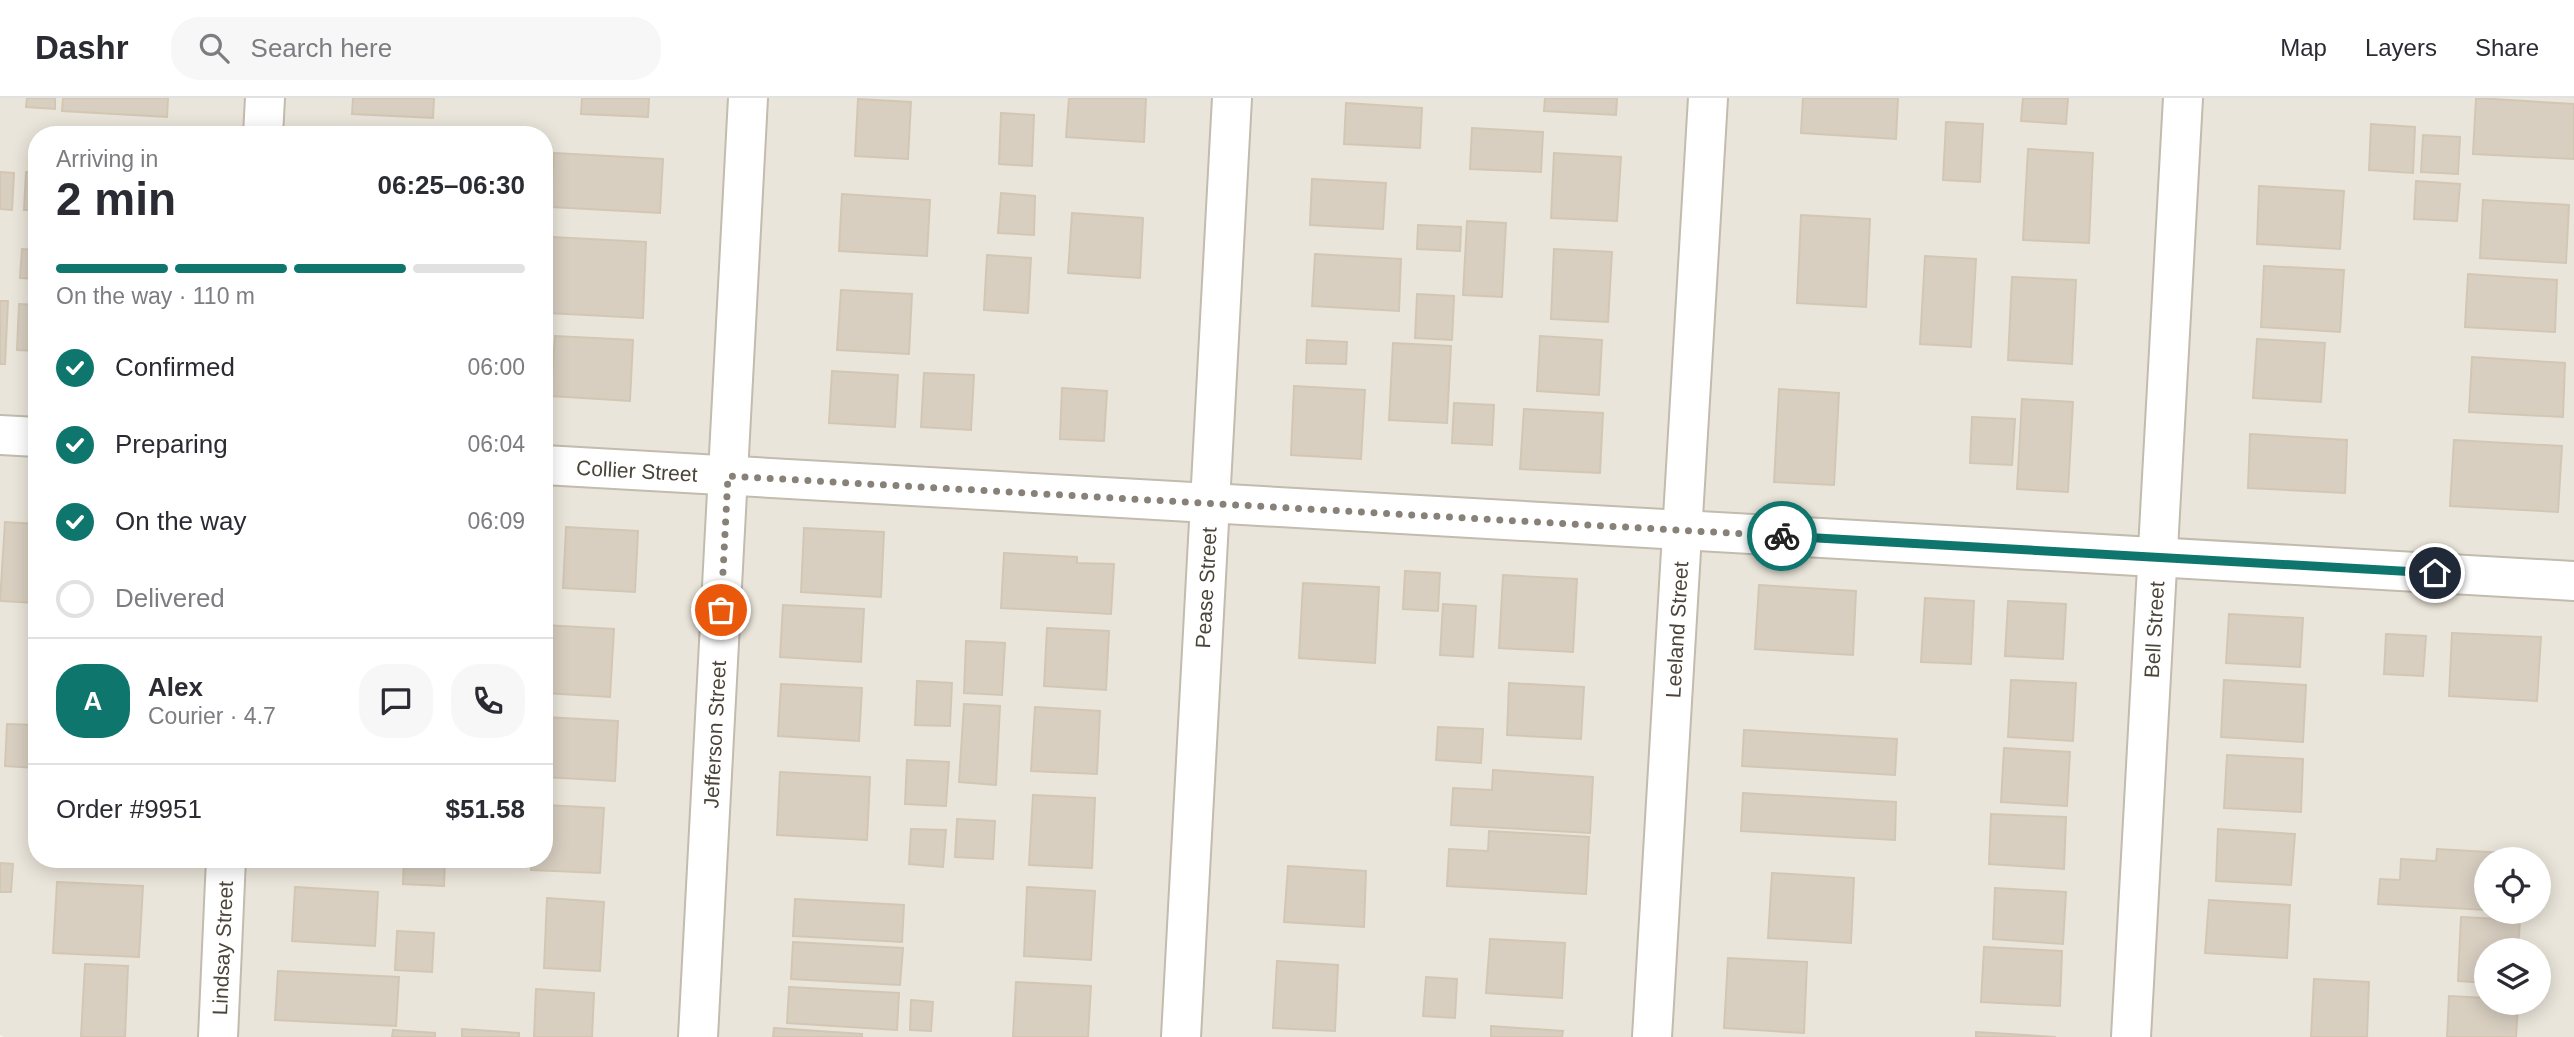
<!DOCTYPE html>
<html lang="en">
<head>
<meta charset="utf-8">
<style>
  body { margin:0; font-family:Helvetica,sans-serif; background:#f7f7f7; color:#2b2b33; height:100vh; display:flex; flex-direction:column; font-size:26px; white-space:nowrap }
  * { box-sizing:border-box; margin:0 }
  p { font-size:23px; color:#7c7c81 }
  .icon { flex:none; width:38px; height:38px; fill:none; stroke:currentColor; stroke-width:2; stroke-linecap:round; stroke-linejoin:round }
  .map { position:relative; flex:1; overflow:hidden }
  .sheet { position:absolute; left:28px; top:28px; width:525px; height:742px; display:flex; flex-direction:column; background:#fff; border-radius:28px; box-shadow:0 4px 18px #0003 }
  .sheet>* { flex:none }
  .buttons { position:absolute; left:2474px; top:749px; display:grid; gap:14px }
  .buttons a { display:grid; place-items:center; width:77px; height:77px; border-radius:50%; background:#fff; box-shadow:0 4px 18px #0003; font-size:35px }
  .pin { position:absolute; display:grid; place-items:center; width:60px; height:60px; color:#fff; margin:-30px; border:4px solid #fff; border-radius:50%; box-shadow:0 2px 7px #0007 }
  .courier { position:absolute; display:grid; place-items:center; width:70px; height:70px; margin:-35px; border:5px solid #0f766e; border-radius:50%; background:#fff; color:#222; box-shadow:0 2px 9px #0007 }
  .headline em { font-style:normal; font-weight:700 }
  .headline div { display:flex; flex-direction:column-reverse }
  .headline { display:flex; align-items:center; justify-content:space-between; height:119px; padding:0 28px }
  h1 { font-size:46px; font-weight:700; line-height:52px }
  .bar { display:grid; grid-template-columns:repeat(4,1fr); gap:10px 7px; align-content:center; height:84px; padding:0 28px }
  .bar i { height:9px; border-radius:5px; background:#e1e1e2 }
  .bar .active { background:#0f766e }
  .bar p { grid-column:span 4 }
  .line { display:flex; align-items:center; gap:18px; padding:0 28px; border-top:2px solid #e1e1e2 }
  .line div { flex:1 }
  .round { display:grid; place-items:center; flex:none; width:74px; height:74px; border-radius:28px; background:#f7f7f7 }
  ol { padding:0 28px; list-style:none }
  li { display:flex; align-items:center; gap:21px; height:77px }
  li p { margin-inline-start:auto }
  li .icon { padding:7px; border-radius:50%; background:#0f766e; color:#fff; stroke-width:4 }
  li:last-child { color:#7c7c81 }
  li i { width:38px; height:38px; border:4px solid #e1e1e2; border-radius:50% }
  header { display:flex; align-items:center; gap:42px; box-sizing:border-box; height:98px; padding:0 35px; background:#fff; border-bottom:2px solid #e1e1e2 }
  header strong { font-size:33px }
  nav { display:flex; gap:38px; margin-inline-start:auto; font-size:24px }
  .search { width:490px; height:63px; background:#f7f7f7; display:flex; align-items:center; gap:18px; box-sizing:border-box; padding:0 24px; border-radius:28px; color:#7c7c81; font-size:26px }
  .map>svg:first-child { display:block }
</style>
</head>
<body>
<header>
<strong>Dashr</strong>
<div class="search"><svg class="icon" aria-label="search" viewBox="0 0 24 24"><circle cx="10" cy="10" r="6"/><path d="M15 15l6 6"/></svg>Search here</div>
<nav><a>Map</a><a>Layers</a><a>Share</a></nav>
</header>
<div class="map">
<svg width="2574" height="939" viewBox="0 0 2574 939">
  <rect width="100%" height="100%" fill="#f6f3ec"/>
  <path fill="#eae5da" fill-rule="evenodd" d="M 0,0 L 2574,0 L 2574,939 L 4,939 L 0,937 ZM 37,37 L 544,37 L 544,761 L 37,761 ZM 2487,761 L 2539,761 L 2539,814 L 2487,814 ZM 2487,852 L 2539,852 L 2539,905 L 2487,905 Z"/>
  <g fill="#d8cfc1" stroke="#d3c7b4" stroke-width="2">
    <path d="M 27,0 L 55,0 L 55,11 L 26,9 Z"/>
    <path d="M 63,0 L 168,0 L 167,19 L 62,13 Z"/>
    <path d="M 353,0 L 434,0 L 433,20 L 352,16 Z"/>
    <path d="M 582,0 L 649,0 L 648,19 L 581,16 Z"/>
    <path d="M 1069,0 L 1146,0 L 1144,44 L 1066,39 Z"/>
    <path d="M 1545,0 L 1617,0 L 1616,17 L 1544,13 Z"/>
    <path d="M 1803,0 L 1898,0 L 1896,41 L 1801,35 Z"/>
    <path d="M 2023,0 L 2068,0 L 2066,26 L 2021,23 Z"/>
    <path d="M 2476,0 L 2574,6 L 2574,61 L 2473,56 Z"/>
    <path d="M 858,1 L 911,4 L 908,61 L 855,58 Z"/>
    <path d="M 1346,5 L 1422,10 L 1420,50 L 1344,46 Z"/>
    <path d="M 1001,15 L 1034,17 L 1032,68 L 999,66 Z"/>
    <path d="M 1946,24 L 1983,26 L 1980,84 L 1943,82 Z"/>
    <path d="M 2371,26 L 2415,29 L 2413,75 L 2369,72 Z"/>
    <path d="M 79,30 L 169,35 L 169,37 L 78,37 Z"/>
    <path d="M 1472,30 L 1543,34 L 1541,74 L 1470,71 Z"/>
    <path d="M 2423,37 L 2460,39 L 2458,76 L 2421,74 Z"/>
    <path d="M 2028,51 L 2093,55 L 2089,145 L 2023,142 Z"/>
    <path d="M 554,55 L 663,61 L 660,115 L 551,109 Z"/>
    <path d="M 1554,55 L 1621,59 L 1617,123 L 1551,120 Z"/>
    <path d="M 0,74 L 14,75 L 12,112 L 0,111 Z"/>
    <path d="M 26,74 L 37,75 L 37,112 L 24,112 Z"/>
    <path d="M 1312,81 L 1386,85 L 1383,131 L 1310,127 Z"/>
    <path d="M 2416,83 L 2460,86 L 2457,123 L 2414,121 Z"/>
    <path d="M 2259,88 L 2344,93 L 2340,151 L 2257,146 Z"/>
    <path d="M 1001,95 L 1035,98 L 1034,137 L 998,135 Z"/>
    <path d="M 842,96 L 930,102 L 927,158 L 839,153 Z"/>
    <path d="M 2483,102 L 2569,107 L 2566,165 L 2480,160 Z"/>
    <path d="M 1072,115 L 1143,120 L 1140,180 L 1068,175 Z"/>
    <path d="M 1801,117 L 1870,121 L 1866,209 L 1797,205 Z"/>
    <path d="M 1467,123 L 1506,125 L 1502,199 L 1463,197 Z"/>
    <path d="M 1418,127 L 1461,129 L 1460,153 L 1417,151 Z"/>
    <path d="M 552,139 L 646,144 L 643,220 L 548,215 Z"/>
    <path d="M 22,151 L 37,152 L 37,181 L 20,180 Z"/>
    <path d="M 1554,151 L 1612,154 L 1608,224 L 1551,221 Z"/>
    <path d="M 1315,156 L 1401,161 L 1399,213 L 1312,208 Z"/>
    <path d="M 987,157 L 1031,160 L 1028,215 L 984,212 Z"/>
    <path d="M 1925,158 L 1976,161 L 1971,249 L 1920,246 Z"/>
    <path d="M 2264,168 L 2344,172 L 2340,234 L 2261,229 Z"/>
    <path d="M 2468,176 L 2557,182 L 2555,234 L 2465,229 Z"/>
    <path d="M 2012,179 L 2076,182 L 2072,266 L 2008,262 Z"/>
    <path d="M 841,192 L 912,196 L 909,256 L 837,252 Z"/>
    <path d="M 1417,196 L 1454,198 L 1452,242 L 1415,240 Z"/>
    <path d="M 0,203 L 8,203 L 5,266 L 0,266 Z"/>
    <path d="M 19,206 L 37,207 L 37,253 L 17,252 Z"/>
    <path d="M 555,238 L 633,242 L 630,303 L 551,298 Z"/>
    <path d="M 1540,238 L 1602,242 L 1599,297 L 1537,293 Z"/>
    <path d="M 2257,241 L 2325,245 L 2321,304 L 2253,300 Z"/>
    <path d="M 1307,242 L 1347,244 L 1346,266 L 1306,265 Z"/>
    <path d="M 1393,245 L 1451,248 L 1447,325 L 1389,322 Z"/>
    <path d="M 2472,259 L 2565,265 L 2563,319 L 2469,314 Z"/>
    <path d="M 832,273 L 898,277 L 895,329 L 829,325 Z"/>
    <path d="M 924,275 L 974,277 L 971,332 L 921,329 Z"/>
    <path d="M 1294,288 L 1365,292 L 1361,361 L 1291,357 Z"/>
    <path d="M 1062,290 L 1107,293 L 1104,343 L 1060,341 Z"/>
    <path d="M 1779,291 L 1839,295 L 1834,387 L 1774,384 Z"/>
    <path d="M 2022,301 L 2073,304 L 2068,394 L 2017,391 Z"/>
    <path d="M 1454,305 L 1494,307 L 1492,347 L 1452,345 Z"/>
    <path d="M 1524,311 L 1603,315 L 1600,375 L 1520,371 Z"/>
    <path d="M 1972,319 L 2015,321 L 2012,367 L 1970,365 Z"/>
    <path d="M 2250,336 L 2347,342 L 2345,395 L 2248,390 Z"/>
    <path d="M 2454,342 L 2562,348 L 2558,414 L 2450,408 Z"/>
    <path d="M 5,424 L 37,426 L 37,505 L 0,503 Z"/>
    <path d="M 566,429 L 638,433 L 635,494 L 563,490 Z"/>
    <path d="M 804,430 L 884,434 L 881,499 L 801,494 Z"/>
    <path d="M 1004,455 L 1077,459 L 1077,465 L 1114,466 L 1111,516 L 1001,510 Z"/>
    <path d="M 1405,473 L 1440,475 L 1438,513 L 1403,511 Z"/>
    <path d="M 1503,477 L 1577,481 L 1573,554 L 1499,550 Z"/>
    <path d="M 1303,485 L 1379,489 L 1375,565 L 1299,560 Z"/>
    <path d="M 1759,487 L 1856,493 L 1853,557 L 1755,551 Z"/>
    <path d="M 1925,500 L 1974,503 L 1971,566 L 1921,564 Z"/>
    <path d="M 2008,503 L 2066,506 L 2063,561 L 2005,558 Z"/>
    <path d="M 1443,506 L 1476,508 L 1473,559 L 1440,557 Z"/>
    <path d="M 783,507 L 864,511 L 861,564 L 780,559 Z"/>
    <path d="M 2229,516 L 2303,520 L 2300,569 L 2226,565 Z"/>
    <path d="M 544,527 L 614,531 L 610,599 L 544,595 Z"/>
    <path d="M 1047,530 L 1109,533 L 1106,592 L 1044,588 Z"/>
    <path d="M 2452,535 L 2541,539 L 2537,603 L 2449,598 Z"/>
    <path d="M 2386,536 L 2426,538 L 2423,578 L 2384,576 Z"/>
    <path d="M 966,543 L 1005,545 L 1002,597 L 964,595 Z"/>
    <path d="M 2011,582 L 2076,585 L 2073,643 L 2008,639 Z"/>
    <path d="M 2224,582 L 2306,587 L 2303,644 L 2221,639 Z"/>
    <path d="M 917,583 L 952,585 L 950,628 L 915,627 Z"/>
    <path d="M 1509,585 L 1584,589 L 1581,641 L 1507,637 Z"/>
    <path d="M 781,586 L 862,590 L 859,643 L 778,638 Z"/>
    <path d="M 964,606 L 1000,608 L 996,687 L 959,684 Z"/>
    <path d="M 1035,609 L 1100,613 L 1097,676 L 1031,673 Z"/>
    <path d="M 544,619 L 618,623 L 615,683 L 544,679 Z"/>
    <path d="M 7,626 L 37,627 L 36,670 L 5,668 Z"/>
    <path d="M 1438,629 L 1483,631 L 1481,665 L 1436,662 Z"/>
    <path d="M 1744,632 L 1897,641 L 1895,677 L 1742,668 Z"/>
    <path d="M 2004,650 L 2070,654 L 2067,708 L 2001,704 Z"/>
    <path d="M 2227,657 L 2303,661 L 2301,714 L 2224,710 Z"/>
    <path d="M 907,662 L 949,664 L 946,708 L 905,706 Z"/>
    <path d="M 1493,672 L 1593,679 L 1590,735 L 1451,727 L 1453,690 L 1492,692 Z"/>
    <path d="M 780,674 L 870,679 L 867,742 L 777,737 Z"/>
    <path d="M 1743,695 L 1896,704 L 1895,742 L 1741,733 Z"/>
    <path d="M 1033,697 L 1095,700 L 1092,770 L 1029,767 Z"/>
    <path d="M 544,707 L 604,710 L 600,775 L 531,772 L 532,761 L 544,761 Z"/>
    <path d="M 1991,716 L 2066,719 L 2064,771 L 1989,766 Z"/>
    <path d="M 957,721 L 995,723 L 993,761 L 955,759 Z"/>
    <path d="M 911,731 L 946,732 L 943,769 L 909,766 Z"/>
    <path d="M 2218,731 L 2295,736 L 2291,787 L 2216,783 Z"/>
    <path d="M 1489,733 L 1589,739 L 1586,796 L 1447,788 L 1449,751 L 1488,753 Z"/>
    <path d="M 2437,751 L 2504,755 L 2504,761 L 2487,761 L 2487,812 L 2378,806 L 2380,781 L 2400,782 L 2401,761 L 2436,763 Z"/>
    <path d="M 404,761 L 445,761 L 444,788 L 403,786 Z"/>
    <path d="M 0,765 L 13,766 L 11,794 L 0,794 Z"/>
    <path d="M 1288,768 L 1366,773 L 1364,829 L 1284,824 Z"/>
    <path d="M 1772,775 L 1854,780 L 1851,845 L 1768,840 Z"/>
    <path d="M 57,784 L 143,788 L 139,859 L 53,855 Z"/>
    <path d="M 295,789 L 378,794 L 375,848 L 292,843 Z"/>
    <path d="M 1027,789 L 1095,793 L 1091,862 L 1024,858 Z"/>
    <path d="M 1995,790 L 2066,794 L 2063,846 L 1993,841 Z"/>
    <path d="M 547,800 L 604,804 L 600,873 L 544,870 Z"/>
    <path d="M 795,801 L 904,807 L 902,844 L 793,838 Z"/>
    <path d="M 2209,802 L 2290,807 L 2287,860 L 2205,855 Z"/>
    <path d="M 2461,819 L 2520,822 L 2518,852 L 2487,852 L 2487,885 L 2458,883 Z"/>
    <path d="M 397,833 L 434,835 L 432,874 L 395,872 Z"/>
    <path d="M 1490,841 L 1565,845 L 1562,900 L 1486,895 Z"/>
    <path d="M 793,844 L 903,850 L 900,887 L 791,881 Z"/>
    <path d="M 1984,849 L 2062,853 L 2060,908 L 1981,904 Z"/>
    <path d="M 1728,860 L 1807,864 L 1804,935 L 1724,930 Z"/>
    <path d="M 1277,863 L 1338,867 L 1335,933 L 1273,930 Z"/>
    <path d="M 85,866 L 128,868 L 125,939 L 81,939 Z"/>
    <path d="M 278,873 L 399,879 L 396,928 L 275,922 Z"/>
    <path d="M 1426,879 L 1457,881 L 1455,920 L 1423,918 Z"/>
    <path d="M 2314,881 L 2369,884 L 2367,939 L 2311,939 Z"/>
    <path d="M 1016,884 L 1091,888 L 1088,939 L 1013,939 Z"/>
    <path d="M 789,889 L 899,895 L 897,932 L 787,925 Z"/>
    <path d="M 536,891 L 594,895 L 592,939 L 534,939 Z"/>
    <path d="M 2449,898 L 2487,900 L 2487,905 L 2518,905 L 2516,939 L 2447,939 Z"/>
    <path d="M 911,902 L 933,904 L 931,933 L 910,932 Z"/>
    <path d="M 1491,928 L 1563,933 L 1562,939 L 1491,939 Z"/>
    <path d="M 774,930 L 862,936 L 862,939 L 773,939 Z"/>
    <path d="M 462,931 L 519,935 L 519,939 L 462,939 Z"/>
    <path d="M 393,932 L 435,935 L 435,939 L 392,939 Z"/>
    <path d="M 1976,934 L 2056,939 L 1976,939 Z"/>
  </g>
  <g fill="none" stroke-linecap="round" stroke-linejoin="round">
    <defs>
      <g id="minor">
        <path d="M 263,37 L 265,0"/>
        <path d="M 0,337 L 37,339"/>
        <path id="s1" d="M 544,367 L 2574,483"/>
        <path id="s2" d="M 218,939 L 226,761"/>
        <path id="s3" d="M 1181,939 L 1232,0"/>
        <path id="s4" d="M 1652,939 L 1708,0"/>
        <path id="s5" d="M 2131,939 L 2183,0"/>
      </g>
      <g id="tertiary">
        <path id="s6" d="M 698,939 L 748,0"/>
      </g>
    </defs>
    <use href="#minor" stroke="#c2bbae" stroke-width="42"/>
    <use href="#tertiary" stroke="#c2bbae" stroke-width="42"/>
    <use href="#minor" stroke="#fff" stroke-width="38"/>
    <use href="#tertiary" stroke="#fff" stroke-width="38"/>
  </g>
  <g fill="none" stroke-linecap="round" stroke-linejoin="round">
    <path stroke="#878178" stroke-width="7" stroke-dasharray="0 12.6" d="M 721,512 L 728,378 L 1782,438"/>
    <path stroke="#0f766e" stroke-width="9" d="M 1782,438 L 2435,475"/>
  </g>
  <g text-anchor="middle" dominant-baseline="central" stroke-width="7" stroke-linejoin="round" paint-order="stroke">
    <g font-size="21" fill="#4b4439" stroke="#fff">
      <text stroke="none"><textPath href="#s1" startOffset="93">Collier Street</textPath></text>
      <text stroke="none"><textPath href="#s3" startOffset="450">Pease Street</textPath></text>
      <text stroke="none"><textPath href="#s4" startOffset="408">Leeland Street</textPath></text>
      <text stroke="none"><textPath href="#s5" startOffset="408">Bell Street</textPath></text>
      <text stroke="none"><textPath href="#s6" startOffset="303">Jefferson Street</textPath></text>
      <text stroke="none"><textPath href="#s2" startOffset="89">Lindsay Street</textPath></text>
    </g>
  </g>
</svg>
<div class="buttons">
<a><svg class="icon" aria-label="locate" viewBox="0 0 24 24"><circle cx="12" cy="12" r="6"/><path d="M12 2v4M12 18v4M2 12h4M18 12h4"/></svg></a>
<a><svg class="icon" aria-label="layers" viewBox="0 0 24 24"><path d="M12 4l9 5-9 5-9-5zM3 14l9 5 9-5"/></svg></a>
</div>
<div class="pin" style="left:721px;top:512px;background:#ea580c"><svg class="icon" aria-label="bag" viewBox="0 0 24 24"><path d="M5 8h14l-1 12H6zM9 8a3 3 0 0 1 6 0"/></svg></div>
<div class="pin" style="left:2435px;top:475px;background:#1f2937"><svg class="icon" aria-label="home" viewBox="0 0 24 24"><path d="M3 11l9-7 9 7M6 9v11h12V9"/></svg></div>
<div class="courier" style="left:1782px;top:438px"><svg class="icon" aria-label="bike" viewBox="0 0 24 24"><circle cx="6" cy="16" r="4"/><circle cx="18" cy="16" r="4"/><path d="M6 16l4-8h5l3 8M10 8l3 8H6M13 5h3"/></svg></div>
<section class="sheet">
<div class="headline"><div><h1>2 min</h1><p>Arriving in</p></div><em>06:25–06:30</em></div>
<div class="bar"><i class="active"></i><i class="active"></i><i class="active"></i><i></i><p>On the way · 110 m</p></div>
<ol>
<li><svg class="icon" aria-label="check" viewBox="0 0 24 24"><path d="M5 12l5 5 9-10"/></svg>Confirmed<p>06:00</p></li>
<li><svg class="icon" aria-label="check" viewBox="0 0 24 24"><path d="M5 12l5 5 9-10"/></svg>Preparing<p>06:04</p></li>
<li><svg class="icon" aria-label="check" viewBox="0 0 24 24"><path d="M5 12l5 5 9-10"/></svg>On the way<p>06:09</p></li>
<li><i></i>Delivered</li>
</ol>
<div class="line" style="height:126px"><b class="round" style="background:#0f766e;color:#fff">A</b><div><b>Alex</b><p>Courier · 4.7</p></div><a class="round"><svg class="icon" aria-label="chat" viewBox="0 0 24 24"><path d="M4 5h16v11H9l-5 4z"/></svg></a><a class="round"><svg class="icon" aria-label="phone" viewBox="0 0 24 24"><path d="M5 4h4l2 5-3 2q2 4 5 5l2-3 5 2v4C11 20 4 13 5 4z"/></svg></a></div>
<div class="line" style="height:91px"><div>Order #9951</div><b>$51.58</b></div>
</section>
</div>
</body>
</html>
